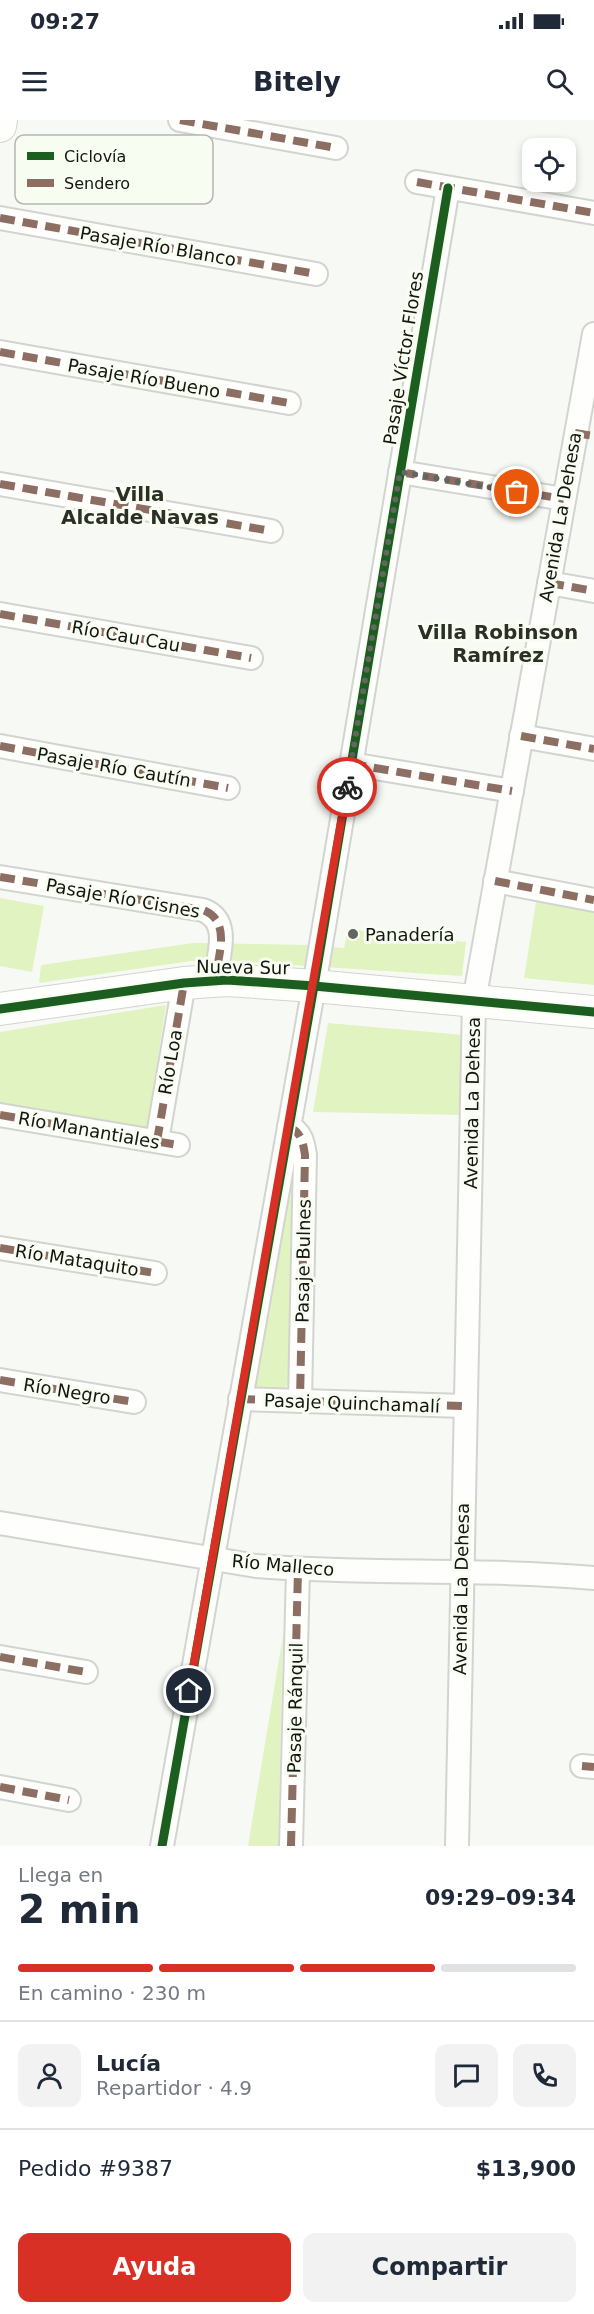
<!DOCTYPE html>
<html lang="es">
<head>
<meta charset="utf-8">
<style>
  body { margin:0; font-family:"DejaVu Sans",sans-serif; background:#f2f2f3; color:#1f2937; height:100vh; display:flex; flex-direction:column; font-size:22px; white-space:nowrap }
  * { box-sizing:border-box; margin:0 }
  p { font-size:20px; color:#747a83 }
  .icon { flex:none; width:33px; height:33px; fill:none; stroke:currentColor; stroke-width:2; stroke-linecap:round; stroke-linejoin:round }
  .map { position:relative; height:1726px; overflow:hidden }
  .panel { display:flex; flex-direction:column; background:#fff; flex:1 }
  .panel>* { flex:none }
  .controls { position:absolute; left:522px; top:18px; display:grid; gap:12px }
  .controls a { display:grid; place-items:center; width:54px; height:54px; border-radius:12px; background:#fff; box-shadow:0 3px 9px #0003; font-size:30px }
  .pin { position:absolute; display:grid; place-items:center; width:51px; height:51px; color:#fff; margin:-26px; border:3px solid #fff; border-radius:50%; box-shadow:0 2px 6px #0007 }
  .courier { position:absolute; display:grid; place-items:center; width:60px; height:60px; margin:-30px; border:4px solid #d93025; border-radius:50%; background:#fff; color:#222; box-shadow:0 2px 8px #0007 }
  .headline em { font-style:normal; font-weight:600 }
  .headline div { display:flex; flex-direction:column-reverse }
  .headline { display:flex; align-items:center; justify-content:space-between; height:102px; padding:0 18px }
  h1 { font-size:39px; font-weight:600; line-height:45px }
  .bar { display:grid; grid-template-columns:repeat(4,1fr); gap:9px 6px; align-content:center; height:72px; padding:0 18px }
  .bar i { height:8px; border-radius:4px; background:#e0e1e3 }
  .bar .selected { background:#d93025 }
  .bar p { grid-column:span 4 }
  .line { display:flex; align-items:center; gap:15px; padding:0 18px; border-top:2px solid #e0e1e3 }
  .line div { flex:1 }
  .round { display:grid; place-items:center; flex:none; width:63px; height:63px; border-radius:12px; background:#f2f2f3 }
  .primary-button { display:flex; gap:12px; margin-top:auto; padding:12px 18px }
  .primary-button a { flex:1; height:69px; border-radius:12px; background:#d93025; color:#fff; font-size:24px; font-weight:600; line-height:69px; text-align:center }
  .primary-button a+a { background:#f2f2f3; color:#1f2937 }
  .status { display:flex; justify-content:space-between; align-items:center; height:42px; padding:0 30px; background:#fff; direction:ltr }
  .status svg { height:16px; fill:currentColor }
  header { display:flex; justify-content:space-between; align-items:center; height:78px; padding:0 18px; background:#fff; font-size:27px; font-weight:600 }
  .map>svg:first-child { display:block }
</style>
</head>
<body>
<div class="status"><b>09:27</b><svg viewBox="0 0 49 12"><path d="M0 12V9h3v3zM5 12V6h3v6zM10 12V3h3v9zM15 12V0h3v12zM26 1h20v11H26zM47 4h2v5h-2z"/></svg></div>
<header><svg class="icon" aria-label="menu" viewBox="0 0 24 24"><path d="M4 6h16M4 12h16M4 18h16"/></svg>Bitely<svg class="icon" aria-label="search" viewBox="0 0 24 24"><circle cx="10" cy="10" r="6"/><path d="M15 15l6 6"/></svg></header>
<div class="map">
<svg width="594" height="1726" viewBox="0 0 594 1726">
  <rect width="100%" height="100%" fill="#f7faf4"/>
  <g fill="#e1f3c0">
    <path d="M 0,778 L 44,786 L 32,852 L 0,846 Z"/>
    <path d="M 536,782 L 594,792 L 594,865 L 524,858 Z"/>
    <path d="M 348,809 L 466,822 L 462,856 L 231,841 L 191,841 L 39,863 L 41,845 L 193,823 L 311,825 L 344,828 Z"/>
    <path d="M 166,885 L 147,1008 L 0,985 L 0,912 Z"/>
    <path d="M 328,903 L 464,915 L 463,995 L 313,992 Z"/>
    <path d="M 294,1036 L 289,1264 L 280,1271 L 259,1270 L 251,1262 Z"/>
    <path d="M 283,1515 L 278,1726 L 248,1726 Z"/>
  </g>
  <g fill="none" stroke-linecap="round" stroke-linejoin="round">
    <defs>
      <g id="street">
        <path d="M 180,0 L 336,28"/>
        <path d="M 417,62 L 594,93"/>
        <path d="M 0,98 L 316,154"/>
        <path d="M 0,232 L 289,283"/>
        <path d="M 400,352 L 564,379"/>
        <path d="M 0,364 L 271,411"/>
        <path d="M 549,463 L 594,471"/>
        <path d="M 0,494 L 251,538"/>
        <path d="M 521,616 L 594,629"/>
        <path d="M 0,626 L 228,668"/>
        <path d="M 351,644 L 512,671"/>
        <path d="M 0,757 L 203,790 C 232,801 218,836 215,860"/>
        <path d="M 495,761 L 594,780"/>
        <path d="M 0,995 L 178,1025"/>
        <path d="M 289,1007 C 301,1012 303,1022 305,1035 L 300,1281"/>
        <path d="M 157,1021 L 184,863"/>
        <path d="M 0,1128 L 155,1153"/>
        <path d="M 0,1260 L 134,1282"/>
        <path d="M 240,1279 L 465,1286"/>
        <path d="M 0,1403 L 256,1446 C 368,1455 481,1448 594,1458"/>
        <path d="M 0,1537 L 86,1552"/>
        <path d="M 582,1646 L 594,1647"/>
        <path d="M 0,1667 L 69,1680"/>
        <path d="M 162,1726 L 314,866 L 448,68"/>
        <path d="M 291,1726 L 298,1450"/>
        <path d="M 457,1726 L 474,881 L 594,214"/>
      </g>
      <g id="secondary">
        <path d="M 0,6 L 1,0"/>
        <path d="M 0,889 L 184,863 L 227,860 L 314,866 L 594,892"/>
      </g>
    </defs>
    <use href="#street" stroke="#d2d4cf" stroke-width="26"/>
    <use href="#secondary" stroke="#d2d4cf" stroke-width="34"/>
    <use href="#street" stroke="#fefefd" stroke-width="22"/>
    <use href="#secondary" stroke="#fefefd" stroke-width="32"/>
    <g stroke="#8d6e63" stroke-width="8" stroke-dasharray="15 8" stroke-linecap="butt">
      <path d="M 180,0 L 336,28"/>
      <path d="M 417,62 L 594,93"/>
      <path d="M 0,98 L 316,154"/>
      <path d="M 0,232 L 289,283"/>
      <path d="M 575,313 L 594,316"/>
      <path d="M 400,352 L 564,379"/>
      <path d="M 0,364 L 271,411"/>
      <path d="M 549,463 L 594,471"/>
      <path d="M 0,494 L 251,538"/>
      <path d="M 521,616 L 594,629"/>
      <path d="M 0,626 L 228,668"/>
      <path d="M 351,644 L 512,671"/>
      <path d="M 0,757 L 203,790 C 232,801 218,836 215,860"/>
      <path d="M 495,761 L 594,780"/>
      <path d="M 0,995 L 178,1025"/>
      <path d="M 289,1007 C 301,1012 303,1022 305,1035 L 300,1281"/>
      <path d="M 157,1021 L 184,863"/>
      <path d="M 0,1128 L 155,1153"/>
      <path d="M 0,1260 L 134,1282"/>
      <path d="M 240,1279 L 465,1286"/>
      <path d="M 0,1537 L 86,1552"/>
      <path d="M 582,1646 L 594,1647"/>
      <path d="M 0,1667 L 69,1680"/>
      <path d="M 291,1726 L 298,1450"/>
    </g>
    <defs>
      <g id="cycleway">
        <path d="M 0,889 L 184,863 L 227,860 L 314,866 L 594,892"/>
        <path d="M 162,1726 L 314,866 L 448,68"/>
      </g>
    </defs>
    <use href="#cycleway" stroke="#f8fdf1" stroke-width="13"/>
    <use href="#cycleway" stroke="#1b5e20" stroke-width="9"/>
  </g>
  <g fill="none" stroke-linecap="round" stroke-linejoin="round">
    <path stroke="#636560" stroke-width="6" stroke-dasharray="0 10.8" d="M 347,667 L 400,352 L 517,372"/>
    <path stroke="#d93025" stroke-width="8" d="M 189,1571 L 347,667"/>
  </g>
  <circle fill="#636560" stroke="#f8fdf1" stroke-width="2" cx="353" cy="814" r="6"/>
  <g text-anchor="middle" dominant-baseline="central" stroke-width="6" stroke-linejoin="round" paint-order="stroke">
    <g font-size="18" fill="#141511" stroke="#f8fdf1">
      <text transform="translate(158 126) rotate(10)">Pasaje Río Blanco</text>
      <text transform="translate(403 238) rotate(-81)">Pasaje Víctor Flores</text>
      <text transform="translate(144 258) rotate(10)">Pasaje Río Bueno</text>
      <text transform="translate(560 397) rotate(-80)">Avenida La Dehesa</text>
      <text transform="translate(126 516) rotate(10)">Río Cau Cau</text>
      <text transform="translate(114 647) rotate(10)">Pasaje Río Cautín</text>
      <text transform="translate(123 778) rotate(10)">Pasaje Río Cisnes</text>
      <text transform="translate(243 847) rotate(1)">Nueva Sur</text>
      <text transform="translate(170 942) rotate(-80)">Río Loa</text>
      <text transform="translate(472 983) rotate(-89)">Avenida La Dehesa</text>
      <text transform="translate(89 1010) rotate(10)">Río Manantiales</text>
      <text transform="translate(77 1140) rotate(9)">Río Mataquito</text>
      <text transform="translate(303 1141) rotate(-89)">Pasaje Bulnes</text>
      <text transform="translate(67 1271) rotate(9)">Río Negro</text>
      <text transform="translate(352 1283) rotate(2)">Pasaje Quinchamalí</text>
      <text transform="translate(283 1445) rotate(5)">Río Malleco</text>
      <text transform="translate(461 1469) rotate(-89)">Avenida La Dehesa</text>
      <text transform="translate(295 1588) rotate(-89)">Pasaje Ránquil</text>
    </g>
    <g font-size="18" fill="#141511" stroke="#f8fdf1" text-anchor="start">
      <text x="365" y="814">Panadería</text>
    </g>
    <g font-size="20" font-weight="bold" fill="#2c2f26" stroke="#f8fdf1">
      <text x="140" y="374">Villa<tspan x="140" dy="23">Alcalde Navas</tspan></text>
      <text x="498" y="512">Villa Robinson<tspan x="498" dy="23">Ramírez</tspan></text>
    </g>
  </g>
  <rect x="15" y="15" width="198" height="69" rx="9" fill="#f8fdf1" stroke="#b4b7ae" stroke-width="1.5"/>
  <rect x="27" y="32" width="27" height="8" fill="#1b5e20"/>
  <rect x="27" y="59" width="27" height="8" fill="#8d6e63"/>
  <g font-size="16" fill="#141511">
    <text x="64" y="42">Ciclovía</text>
    <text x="64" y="69">Sendero</text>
  </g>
</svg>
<div class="controls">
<a><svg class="icon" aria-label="locate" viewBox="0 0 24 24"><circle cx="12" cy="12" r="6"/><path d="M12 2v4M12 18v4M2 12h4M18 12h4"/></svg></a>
</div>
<div class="pin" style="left:517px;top:372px;background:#ea580c"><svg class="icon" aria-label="bag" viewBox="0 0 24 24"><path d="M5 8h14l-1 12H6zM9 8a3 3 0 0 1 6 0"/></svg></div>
<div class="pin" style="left:189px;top:1571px;background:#1f2937"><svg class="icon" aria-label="home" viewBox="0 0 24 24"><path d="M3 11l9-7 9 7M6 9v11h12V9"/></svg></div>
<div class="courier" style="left:347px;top:667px"><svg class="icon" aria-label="bike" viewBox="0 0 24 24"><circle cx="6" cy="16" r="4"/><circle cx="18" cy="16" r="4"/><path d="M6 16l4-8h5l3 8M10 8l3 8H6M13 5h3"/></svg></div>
</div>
<section class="panel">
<div class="headline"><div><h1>2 min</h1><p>Llega en</p></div><em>09:29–09:34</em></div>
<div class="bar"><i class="selected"></i><i class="selected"></i><i class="selected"></i><i></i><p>En camino · 230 m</p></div>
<div class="line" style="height:108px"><a class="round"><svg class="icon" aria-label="person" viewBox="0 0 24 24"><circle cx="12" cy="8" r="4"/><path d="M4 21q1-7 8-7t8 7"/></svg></a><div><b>Lucía</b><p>Repartidor · 4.9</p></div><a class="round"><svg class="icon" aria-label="chat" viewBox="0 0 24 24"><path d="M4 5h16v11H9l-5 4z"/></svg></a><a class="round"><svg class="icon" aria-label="phone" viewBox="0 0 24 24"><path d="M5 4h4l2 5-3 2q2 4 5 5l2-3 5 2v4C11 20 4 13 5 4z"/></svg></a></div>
<div class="line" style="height:78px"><div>Pedido #9387</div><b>$13,900</b></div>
<div class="primary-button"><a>Ayuda</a><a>Compartir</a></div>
</section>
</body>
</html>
